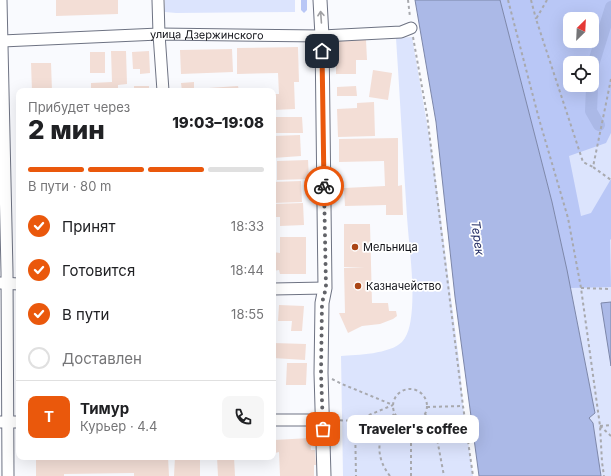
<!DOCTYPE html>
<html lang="ru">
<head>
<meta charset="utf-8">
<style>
  body { margin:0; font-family:Inter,sans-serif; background:#f6f6f6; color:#202124; height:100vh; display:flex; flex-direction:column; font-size:15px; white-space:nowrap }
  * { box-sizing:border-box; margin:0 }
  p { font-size:13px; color:#757577 }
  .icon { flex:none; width:22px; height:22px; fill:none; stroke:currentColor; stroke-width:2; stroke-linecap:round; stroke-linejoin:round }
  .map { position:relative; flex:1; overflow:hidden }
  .side { position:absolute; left:16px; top:88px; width:260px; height:372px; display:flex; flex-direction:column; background:#fff; border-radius:8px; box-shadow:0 4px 16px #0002 }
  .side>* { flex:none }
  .needle { width:26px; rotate:24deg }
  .controls { position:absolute; left:563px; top:12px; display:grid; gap:8px }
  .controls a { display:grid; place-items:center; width:36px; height:36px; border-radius:8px; background:#fff; box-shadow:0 4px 16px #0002; font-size:20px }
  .pin { position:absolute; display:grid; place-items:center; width:34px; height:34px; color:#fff; margin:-17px; border-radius:8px; box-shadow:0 2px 6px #0006 }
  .courier { position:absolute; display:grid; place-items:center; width:40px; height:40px; margin:-20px; border:3px solid #ea580c; border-radius:50%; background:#fff; color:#222; box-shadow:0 1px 5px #0007 }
  .bubble { position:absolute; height:28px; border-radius:8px; background:#fff; box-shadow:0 4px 16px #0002; font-size:13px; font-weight:800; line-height:28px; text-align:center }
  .head em { font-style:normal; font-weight:800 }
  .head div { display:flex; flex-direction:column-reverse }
  .head { display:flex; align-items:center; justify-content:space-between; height:68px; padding:0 12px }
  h1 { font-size:26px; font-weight:800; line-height:30px }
  .bar { display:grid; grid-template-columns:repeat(4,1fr); gap:6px 4px; align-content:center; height:48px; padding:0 12px }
  .bar i { height:5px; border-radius:3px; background:#e0e0e0 }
  .bar .selected { background:#ea580c }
  .bar p { grid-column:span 4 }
  .line { display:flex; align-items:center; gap:10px; padding:0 12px; border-top:1px solid #e0e0e0 }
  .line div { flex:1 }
  .round { display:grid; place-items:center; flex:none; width:42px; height:42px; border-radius:8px; background:#f6f6f6 }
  ol { padding:0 12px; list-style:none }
  li { display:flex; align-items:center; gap:12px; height:44px }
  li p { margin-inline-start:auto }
  li .icon { padding:4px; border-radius:50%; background:#ea580c; color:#fff; stroke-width:4 }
  li:last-child { color:#757577 }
  li i { width:22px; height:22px; border:2px solid #e0e0e0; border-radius:50% }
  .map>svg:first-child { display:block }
</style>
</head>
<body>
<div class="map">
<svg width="611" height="476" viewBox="0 0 611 476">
  <rect width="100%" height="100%" fill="#f9fafe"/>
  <g fill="#dce4fd" fill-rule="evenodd">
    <path d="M 165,0 L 295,0 L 295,12 L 176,13 L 165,12 Z"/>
    <path d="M 500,0 L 611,0 L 611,476 L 601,476 L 593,423 L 589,420 L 589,418 L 595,413 L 567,270 L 552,202 ZM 570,19 L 592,19 L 592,41 L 570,41 ZM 570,63 L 592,63 L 592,85 L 570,85 Z"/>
    <path d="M 412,37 L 433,158 L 460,368 L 463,406 L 473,476 L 343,476 L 341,356 C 357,355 390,354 402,342 C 410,333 411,319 412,308 C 414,279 409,246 407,217 C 403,157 400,98 396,38 Z"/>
  </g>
  <g fill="#b9c7f6" fill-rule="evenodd">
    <path d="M 301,0 L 307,0 L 307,10 L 304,13 L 301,10 Z"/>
    <path d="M 500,0 L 611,0 L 611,133 L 606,143 L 569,156 L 581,216 L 591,213 L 611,179 L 611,239 L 610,240 L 611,287 L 570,288 L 552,202 ZM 570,19 L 592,19 L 592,41 L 570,41 ZM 570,63 L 592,63 L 592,85 L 570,85 Z"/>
  </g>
  <g fill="#abb9e7" stroke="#7d87a9">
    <path d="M 415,0 L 500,0 L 552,202 L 567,270 L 595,413 L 589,418 L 593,423 L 601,476 L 479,476 L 455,297 L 436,122 Z"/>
    <path d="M 611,302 L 611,366 L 601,303 Z"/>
  </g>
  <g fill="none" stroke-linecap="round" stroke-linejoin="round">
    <path stroke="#abb9e7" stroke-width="12" d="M 599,125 L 591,111 L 593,65 L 611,7"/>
  </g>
  <g fill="#f3ded6">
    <path d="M 56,0 L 118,0 L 118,14 L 56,16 Z"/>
    <path d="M 336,40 L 366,40 L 367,60 L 356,60 L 356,74 L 336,74 Z"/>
    <path d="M 298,47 L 299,82 L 294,82 L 295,109 L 273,110 L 273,94 L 279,94 L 278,73 L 237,74 L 237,48 Z"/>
    <path d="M 232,49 L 233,72 L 181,74 L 180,50 Z"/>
    <path d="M 111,51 L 126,51 L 127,84 L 118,85 L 118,91 L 91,91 L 91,83 L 112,82 Z"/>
    <path d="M 149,51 L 150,73 L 140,74 L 140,69 L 133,69 L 132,52 Z"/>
    <rect x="90" y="52" width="15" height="21"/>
    <path d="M 31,63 L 51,63 L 52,91 L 32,91 Z"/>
    <path d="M 373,70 L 392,73 L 388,100 L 369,97 Z"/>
    <path d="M 194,82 L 194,89 L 238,86 L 239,91 L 182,91 L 181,83 Z"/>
    <rect x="134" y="86" width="15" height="5"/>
    <path d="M 356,86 L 357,96 L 337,96 L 337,87 Z"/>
    <path d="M 265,88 L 266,91 L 242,91 L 242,89 Z"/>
    <path d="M 374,102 L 375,136 L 338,137 L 337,109 L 357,108 L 357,103 Z"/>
    <path d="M 273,117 L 302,117 L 303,133 L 273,133 Z"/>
    <path d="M 300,135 L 301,156 L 273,158 L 273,136 Z"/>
    <path d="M 398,138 L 398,186 L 402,185 L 403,215 L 386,215 L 386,205 L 345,206 L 344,188 L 385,186 L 384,161 L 339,162 L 339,139 Z"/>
    <path d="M 308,160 L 309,179 L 277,180 L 277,161 Z"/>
    <path d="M 301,181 L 302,202 L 273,203 L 273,182 Z"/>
    <path d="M 303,203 L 304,225 L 280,226 L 280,217 L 273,217 L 273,204 Z"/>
    <path d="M 344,224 L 370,224 L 372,303 L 388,303 L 389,311 L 396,311 L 397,316 L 393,319 L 380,324 L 362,326 L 348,333 L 339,313 L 345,313 L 344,268 L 365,267 L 344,267 Z"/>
    <path d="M 280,237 L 306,237 L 306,274 L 280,274 L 279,270 L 273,271 L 273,252 L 280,253 Z"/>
    <path d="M 279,305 L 304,306 L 302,331 L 291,331 L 292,321 L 278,321 Z"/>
    <path d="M 273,306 L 275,306 L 274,320 L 273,319 Z"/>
    <path d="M 273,343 L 306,344 L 305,360 L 273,358 Z"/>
    <path d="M 287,363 L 307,363 L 306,385 L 286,385 Z"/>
    <path d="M 310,438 L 311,450 L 315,450 L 316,465 L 314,465 L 314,476 L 280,476 L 279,452 L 275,453 L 274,440 Z"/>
    <path d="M 36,457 L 168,457 L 169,476 L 134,476 L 134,473 L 64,474 L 64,476 L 36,476 Z"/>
    <path d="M 175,457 L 200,457 L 200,476 L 174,476 Z"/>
    <path d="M 217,457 L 234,457 L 235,476 L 218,476 Z"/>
  </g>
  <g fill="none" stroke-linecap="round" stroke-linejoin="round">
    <defs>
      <g id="minor">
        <path d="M 1,0 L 7,272 L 8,476"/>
        <path d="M 158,0 L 159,34 L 163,91"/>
        <path id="s1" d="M 2,41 L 159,34 L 322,36 L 401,32 L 411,28"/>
        <path d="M 0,283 L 19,284"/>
        <path d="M 273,289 L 325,288"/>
        <path d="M 273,420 L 323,420"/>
        <path d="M 1,422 L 19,422"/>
      </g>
      <path id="tertiary" d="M 320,0 L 322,36 L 325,288 L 322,303 L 321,373 L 324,476"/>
    </defs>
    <use href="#minor" stroke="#6e7383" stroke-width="13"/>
    <use href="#tertiary" stroke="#6e7383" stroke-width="15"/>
    <g stroke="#a8a9ae" stroke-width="2" stroke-dasharray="3 3" stroke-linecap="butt">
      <path d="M 408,0 L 410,17"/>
      <path d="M 508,0 L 539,119 L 568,218 L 581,288 L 600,426 L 602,462 L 604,476"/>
      <path d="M 531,0 L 536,19"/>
      <path d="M 547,0 L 536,19 L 583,162 L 593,167"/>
      <path d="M 413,37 L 427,115 L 463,406 L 473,476"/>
      <path d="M 611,79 L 593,167 L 611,180"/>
      <path d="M 581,288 L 611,289"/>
      <path d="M 332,379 L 342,384 L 393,405"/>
      <circle cx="410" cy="406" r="17"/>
      <path d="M 427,407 L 463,406"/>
      <path d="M 425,414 L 435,428 L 444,476"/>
      <path d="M 334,420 L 355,421 L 393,405"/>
      <path d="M 355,421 L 356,476"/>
      <path d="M 600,426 L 611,436"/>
      <path d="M 600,426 L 611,425"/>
      <path d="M 390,476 C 373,454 378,434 394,414"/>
      <path d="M 411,476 L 411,424"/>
    </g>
    <use href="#minor" stroke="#fff" stroke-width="11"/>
    <use href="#tertiary" stroke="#fff" stroke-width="13"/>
  </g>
  <defs><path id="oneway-shaft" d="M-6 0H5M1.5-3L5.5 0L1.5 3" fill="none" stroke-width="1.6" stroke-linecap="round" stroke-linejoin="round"/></defs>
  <use stroke="#a0a0a3" href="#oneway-shaft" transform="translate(321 17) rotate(-94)"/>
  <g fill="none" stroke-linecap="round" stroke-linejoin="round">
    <path stroke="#626368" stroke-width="4" stroke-dasharray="0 7.2" d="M 323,429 L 321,373 L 322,303 L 326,288 L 324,186"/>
    <path stroke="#ea580c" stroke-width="5" d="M 322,51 L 324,186"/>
  </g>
  <g fill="#ab4616" stroke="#fff" stroke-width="1.5">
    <circle cx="355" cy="247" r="4"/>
    <circle cx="358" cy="286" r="4"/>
  </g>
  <g text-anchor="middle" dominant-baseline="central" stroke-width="3.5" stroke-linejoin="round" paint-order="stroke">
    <g font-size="11" fill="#111218" stroke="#fff">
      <text stroke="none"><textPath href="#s1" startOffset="205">улица Дзержинского</textPath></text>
    </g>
    <g font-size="11" fill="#111218" stroke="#fff" text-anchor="start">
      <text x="363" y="247">Мельница</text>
      <text x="366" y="286">Казначейство</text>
    </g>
    <g font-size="12" font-style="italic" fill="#212b62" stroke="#fff">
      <text transform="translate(478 238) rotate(82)">Терек</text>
    </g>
  </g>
</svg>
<div class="controls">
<a><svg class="needle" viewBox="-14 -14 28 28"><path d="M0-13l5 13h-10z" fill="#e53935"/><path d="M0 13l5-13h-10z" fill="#757577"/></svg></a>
<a><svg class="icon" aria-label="locate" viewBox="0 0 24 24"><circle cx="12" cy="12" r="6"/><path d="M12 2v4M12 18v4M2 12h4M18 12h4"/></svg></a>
</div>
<div class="pin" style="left:323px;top:429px;background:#ea580c"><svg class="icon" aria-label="bag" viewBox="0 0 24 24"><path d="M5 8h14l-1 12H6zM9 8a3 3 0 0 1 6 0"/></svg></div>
<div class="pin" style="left:322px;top:51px;background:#1f2937"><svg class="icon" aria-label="home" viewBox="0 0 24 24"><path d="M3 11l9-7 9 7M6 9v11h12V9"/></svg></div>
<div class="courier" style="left:324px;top:186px"><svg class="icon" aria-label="bike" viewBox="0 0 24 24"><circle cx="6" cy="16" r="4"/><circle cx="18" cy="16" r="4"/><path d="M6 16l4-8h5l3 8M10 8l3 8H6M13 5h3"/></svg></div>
<div class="bubble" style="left:347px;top:415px;width:132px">Traveler's coffee</div>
<section class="side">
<div class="head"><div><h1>2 мин</h1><p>Прибудет через</p></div><em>19:03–19:08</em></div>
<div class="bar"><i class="selected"></i><i class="selected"></i><i class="selected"></i><i></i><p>В пути · 80 m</p></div>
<ol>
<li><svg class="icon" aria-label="check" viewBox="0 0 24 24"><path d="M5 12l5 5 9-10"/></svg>Принят<p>18:33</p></li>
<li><svg class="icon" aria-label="check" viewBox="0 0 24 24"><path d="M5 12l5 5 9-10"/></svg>Готовится<p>18:44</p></li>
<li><svg class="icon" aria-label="check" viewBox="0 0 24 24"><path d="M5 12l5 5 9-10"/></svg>В пути<p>18:55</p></li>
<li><i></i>Доставлен</li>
</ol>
<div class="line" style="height:72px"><b class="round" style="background:#ea580c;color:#fff">Т</b><div><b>Тимур</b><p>Курьер · 4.4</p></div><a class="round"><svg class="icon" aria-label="phone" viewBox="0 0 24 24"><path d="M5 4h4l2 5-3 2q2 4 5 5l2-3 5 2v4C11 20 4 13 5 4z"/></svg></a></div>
</section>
</div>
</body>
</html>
